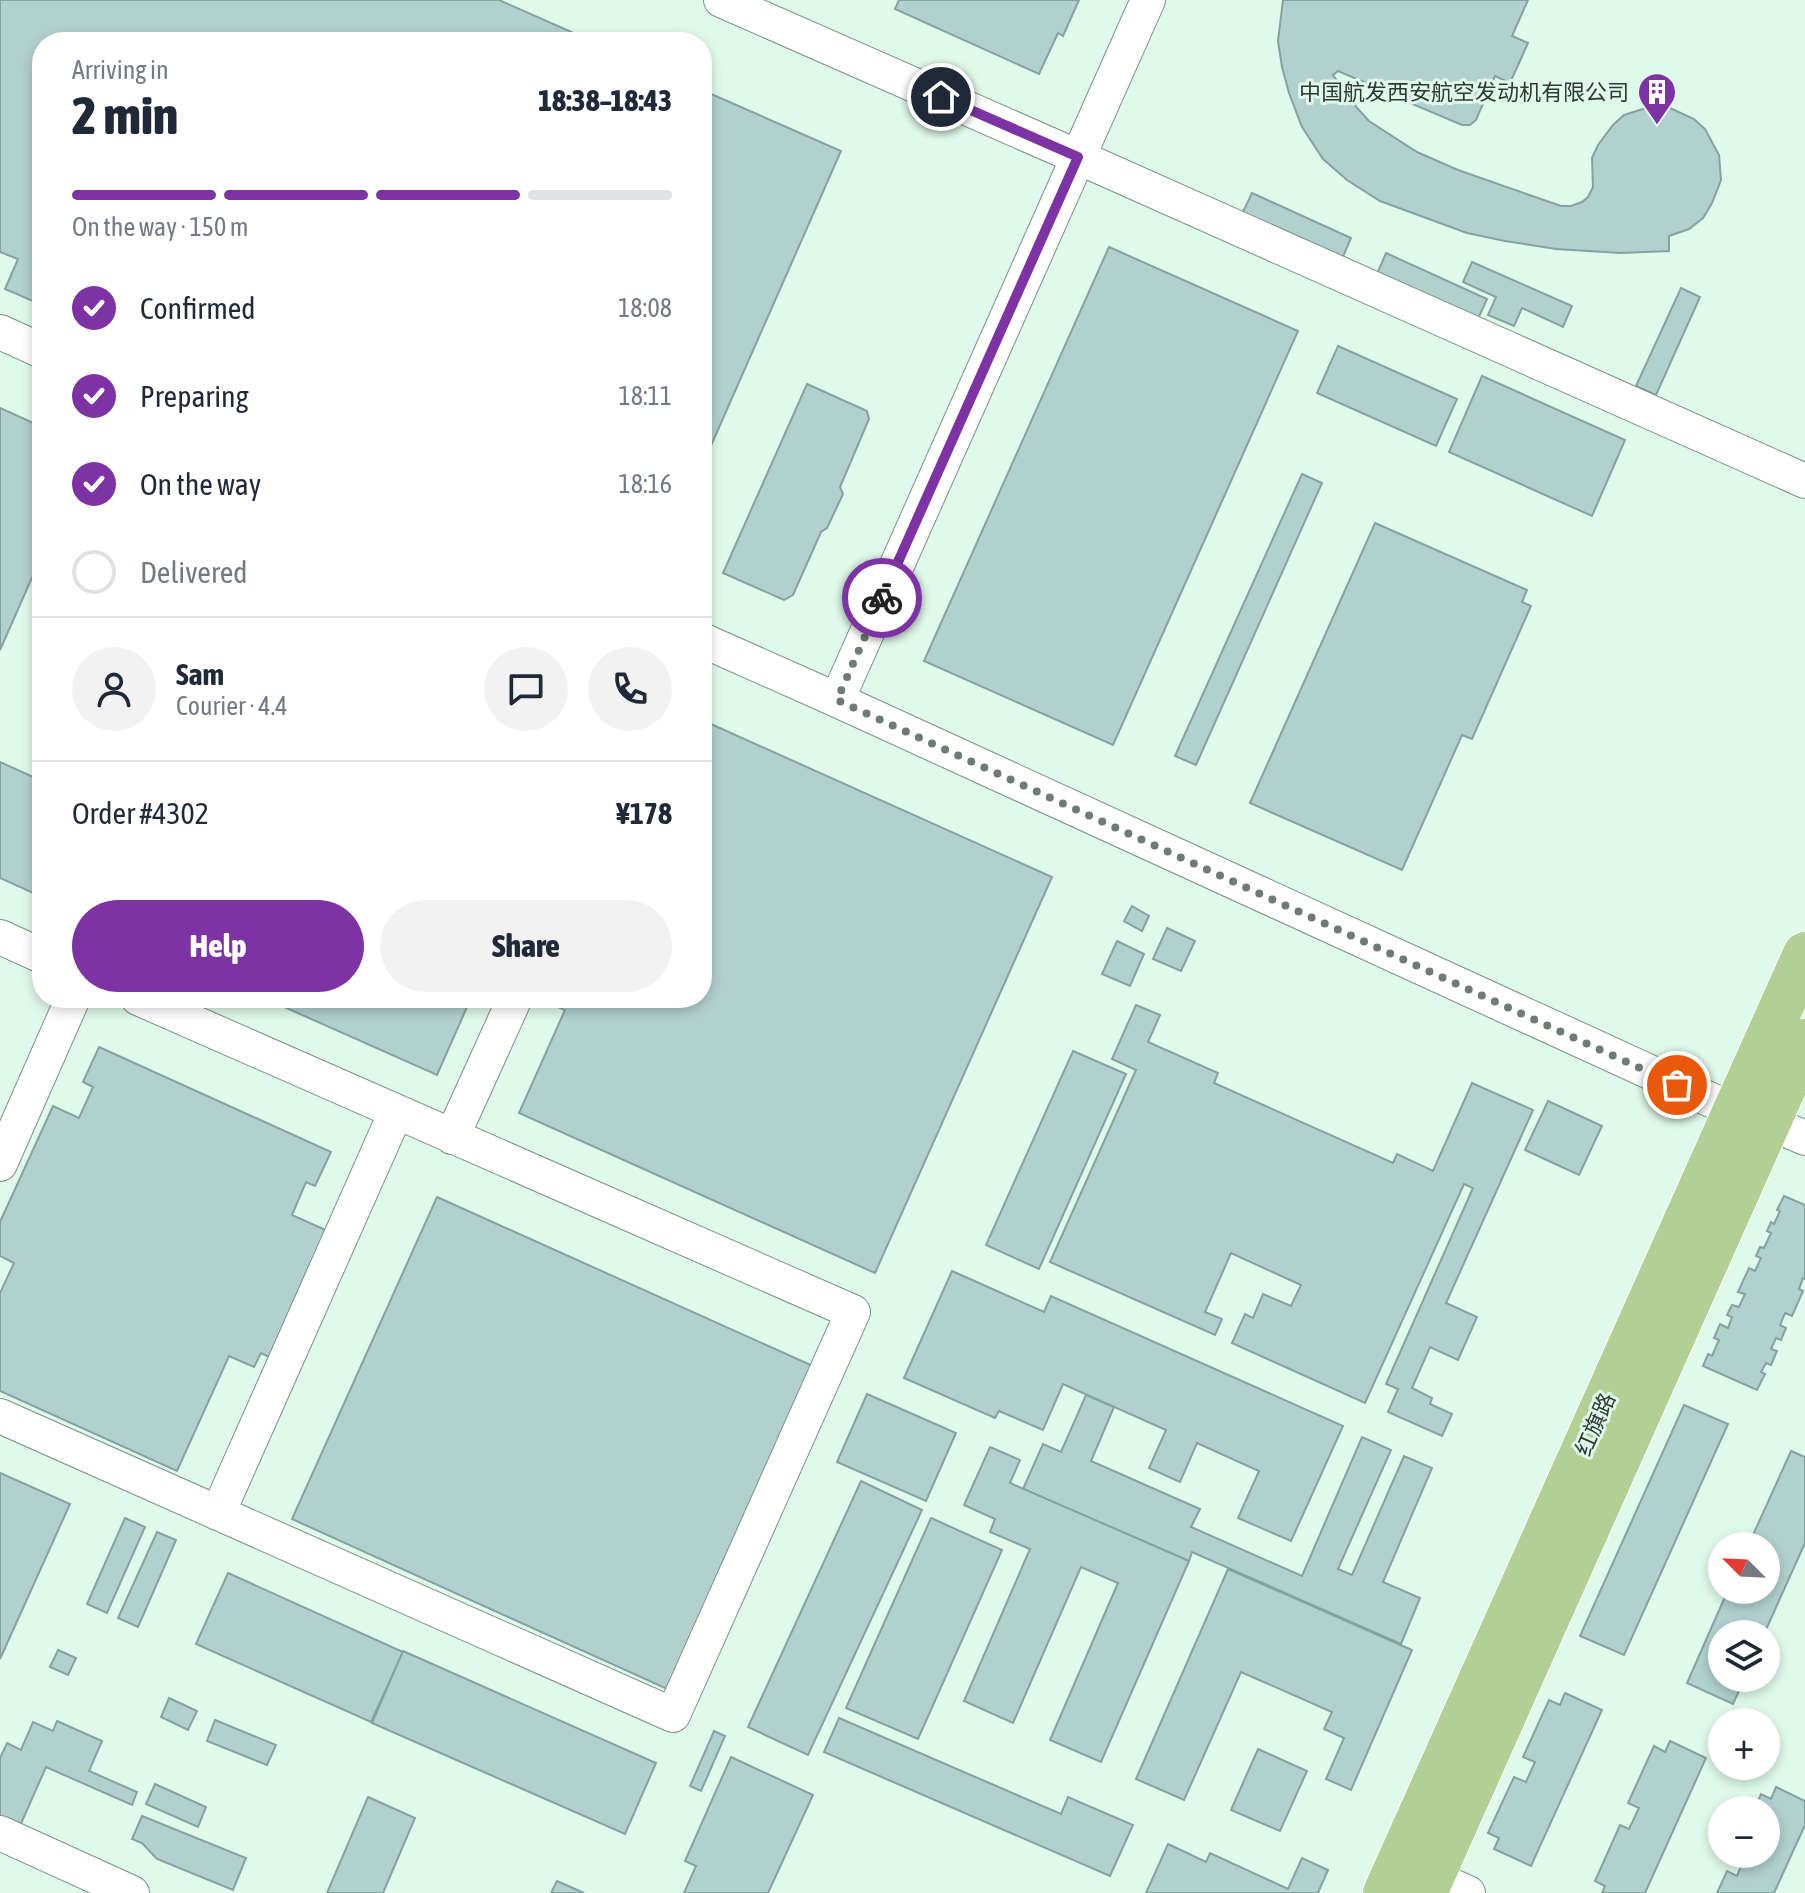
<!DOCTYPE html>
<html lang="en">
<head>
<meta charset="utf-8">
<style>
  body { margin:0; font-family:"Asap Condensed","Noto Sans SC",sans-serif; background:#f2f2f3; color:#1f2937; height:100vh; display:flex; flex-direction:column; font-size:30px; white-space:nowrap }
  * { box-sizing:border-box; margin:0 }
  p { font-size:26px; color:#747a83 }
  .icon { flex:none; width:44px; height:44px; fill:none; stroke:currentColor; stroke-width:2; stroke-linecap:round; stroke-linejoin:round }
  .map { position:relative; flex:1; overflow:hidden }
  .sheet { position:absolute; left:32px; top:32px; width:680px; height:976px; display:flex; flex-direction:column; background:#fff; border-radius:32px; box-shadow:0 4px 12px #0003 }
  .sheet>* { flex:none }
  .needle { width:52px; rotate:294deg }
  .buttons { position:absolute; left:1708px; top:1532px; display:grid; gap:16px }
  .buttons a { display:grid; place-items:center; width:72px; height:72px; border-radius:50%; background:#fff; box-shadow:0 4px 12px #0003; font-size:40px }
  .pin { position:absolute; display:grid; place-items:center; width:68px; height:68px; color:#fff; margin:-34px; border:4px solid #fff; border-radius:50%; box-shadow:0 2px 8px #0007 }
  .courier { position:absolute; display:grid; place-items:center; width:80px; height:80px; margin:-40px; border:6px solid #7e33a5; border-radius:50%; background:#fff; color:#222; box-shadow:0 2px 10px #0007 }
  .headline em { font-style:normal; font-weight:800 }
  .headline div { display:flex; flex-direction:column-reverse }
  .headline { display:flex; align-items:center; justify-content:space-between; height:136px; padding:0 40px }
  h1 { font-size:52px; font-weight:800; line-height:60px }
  .bar { display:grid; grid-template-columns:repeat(4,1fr); gap:12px 8px; align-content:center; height:96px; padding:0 40px }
  .bar i { height:10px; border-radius:6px; background:#e0e1e3 }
  .bar .on { background:#7e33a5 }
  .bar p { grid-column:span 4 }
  .line { display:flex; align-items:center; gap:20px; padding:0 40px; border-top:2px solid #e0e1e3 }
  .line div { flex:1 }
  .round { display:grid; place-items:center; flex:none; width:84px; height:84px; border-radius:42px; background:#f2f2f3 }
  ol { padding:0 40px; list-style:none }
  li { display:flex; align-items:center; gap:24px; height:88px }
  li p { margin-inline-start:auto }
  li .icon { padding:8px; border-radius:50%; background:#7e33a5; color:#fff; stroke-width:4 }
  li:last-child { color:#747a83 }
  li i { width:44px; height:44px; border:4px solid #e0e1e3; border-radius:50% }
  .cta { display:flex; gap:16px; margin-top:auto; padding:16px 40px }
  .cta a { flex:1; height:92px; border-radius:48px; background:#7e33a5; color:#fff; font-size:32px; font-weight:800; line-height:92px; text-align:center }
  .cta a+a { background:#f2f2f3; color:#1f2937 }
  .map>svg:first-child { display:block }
</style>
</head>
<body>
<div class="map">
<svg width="1805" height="1893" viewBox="0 0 1805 1893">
  <rect width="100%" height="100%" fill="#dff9ea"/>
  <g fill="#b1d0ce" stroke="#84a2a0" stroke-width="2">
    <path d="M 0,0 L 499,0 L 594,42 L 42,42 L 42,305 L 5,289 L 18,259 L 0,252 Z"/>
    <path d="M 899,0 L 1079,0 L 1063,36 L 1058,33 L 1039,74 L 895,9 Z"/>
    <path d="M 1283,0 L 1528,0 L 1512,36 L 1528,43 L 1510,83 L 1495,76 L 1476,120 L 1470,125 L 1462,125 L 1410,103 L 1412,98 L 1391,88 L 1389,93 L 1338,71 L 1333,75 L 1358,109 L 1369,121 L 1417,152 L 1458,170 L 1561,206 L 1571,206 L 1582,202 L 1588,197 L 1593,187 L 1592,158 L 1598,145 L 1613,125 L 1624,115 L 1643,109 L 1660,107 L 1670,108 L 1694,119 L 1705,129 L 1719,155 L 1721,180 L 1712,203 L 1703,218 L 1689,229 L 1669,236 L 1669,251 L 1620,253 L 1556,249 L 1505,241 L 1467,233 L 1380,201 L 1347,180 L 1323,159 L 1302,127 L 1289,93 L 1282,67 L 1278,41 Z"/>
    <path d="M 702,90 L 841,151 L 702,466 Z"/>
    <path d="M 1252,193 L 1351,238 L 1342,259 L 1242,214 Z"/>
    <path d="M 1109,247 L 1298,331 L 1113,745 L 924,661 Z"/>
    <path d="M 1386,253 L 1487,299 L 1478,319 L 1377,274 Z"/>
    <path d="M 1472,262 L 1572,306 L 1563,327 L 1522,308 L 1514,326 L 1488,315 L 1496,297 L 1463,282 Z"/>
    <path d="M 1681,288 L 1700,297 L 1656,395 L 1636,386 Z"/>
    <path d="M 1338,346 L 1457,399 L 1436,446 L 1317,393 Z"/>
    <path d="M 1482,376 L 1625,440 L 1592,516 L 1449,452 Z"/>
    <path d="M 807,384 L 867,411 L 869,419 L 840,487 L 843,494 L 827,528 L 821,532 L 793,595 L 784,600 L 723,573 Z"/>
    <path d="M 0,408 L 42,427 L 42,555 L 0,650 Z"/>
    <path d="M 1302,474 L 1322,483 L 1196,765 L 1175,756 Z"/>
    <path d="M 1375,523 L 1527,590 L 1522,602 L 1531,606 L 1472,739 L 1462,735 L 1402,870 L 1250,803 Z"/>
    <path d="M 702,720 L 1052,877 L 875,1273 L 519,1113 L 565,1010 L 538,998 L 702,998 Z"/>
    <path d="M 0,762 L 42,781 L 42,897 L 0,878 Z"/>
    <path d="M 1132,906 L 1149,916 L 1142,931 L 1124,921 Z"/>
    <path d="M 1167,928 L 1195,941 L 1181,971 L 1153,959 Z"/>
    <path d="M 1117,941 L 1144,954 L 1130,986 L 1102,974 Z"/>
    <path d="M 264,998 L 471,998 L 437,1075 Z"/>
    <path d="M 1136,1005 L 1160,1015 L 1148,1042 L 1218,1073 L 1214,1083 L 1393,1163 L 1397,1154 L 1433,1171 L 1472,1083 L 1533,1110 L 1446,1303 L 1477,1317 L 1458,1360 L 1430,1347 L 1412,1388 L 1432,1398 L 1430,1404 L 1452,1414 L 1442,1436 L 1388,1412 L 1398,1389 L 1386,1384 L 1473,1188 L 1464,1184 L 1365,1403 L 1232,1343 L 1245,1314 L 1253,1318 L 1263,1294 L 1291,1306 L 1301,1285 L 1231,1253 L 1205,1312 L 1222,1319 L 1215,1335 L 1050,1262 L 1136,1070 L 1112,1059 Z"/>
    <path d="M 99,1047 L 331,1152 L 315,1186 L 306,1182 L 292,1215 L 330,1232 L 273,1359 L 261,1353 L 254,1367 L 229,1356 L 177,1471 L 0,1391 L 0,1293 L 14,1263 L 0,1256 L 0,1222 L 53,1106 L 79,1118 L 93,1087 L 83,1082 Z"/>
    <path d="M 1073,1051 L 1126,1074 L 1039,1269 L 986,1245 Z"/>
    <path d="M 1548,1101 L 1602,1126 L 1579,1175 L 1525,1150 Z"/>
    <path d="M 1784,1196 L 1805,1205 L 1805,1279 L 1803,1278 L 1799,1289 L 1803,1291 L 1792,1316 L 1785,1313 L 1780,1325 L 1786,1328 L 1781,1340 L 1776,1338 L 1771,1349 L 1777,1351 L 1771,1365 L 1766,1363 L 1761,1372 L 1765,1374 L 1757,1390 L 1703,1366 L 1708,1354 L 1712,1356 L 1719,1340 L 1714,1338 L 1720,1324 L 1728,1328 L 1732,1317 L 1727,1315 L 1732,1305 L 1739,1307 L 1745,1294 L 1738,1292 L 1749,1268 L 1755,1271 L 1761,1258 L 1756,1256 L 1760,1247 L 1764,1248 L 1771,1233 L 1767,1231 L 1771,1222 L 1774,1224 L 1780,1211 L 1777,1210 Z"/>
    <path d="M 437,1197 L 833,1375 L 687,1698 L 292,1519 Z"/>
    <path d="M 952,1271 L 1044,1312 L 1051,1296 L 1343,1426 L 1291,1541 L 1238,1518 L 1259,1471 L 1197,1443 L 1180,1482 L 1149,1468 L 1166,1430 L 1063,1384 L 1043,1430 L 999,1411 L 995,1418 L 904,1378 Z"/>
    <path d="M 867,1394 L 956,1433 L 926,1501 L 837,1462 Z"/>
    <path d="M 1086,1395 L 1114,1407 L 1091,1461 L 1200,1509 L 1191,1527 L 1302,1576 L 1362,1437 L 1391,1450 L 1338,1569 L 1352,1575 L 1404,1456 L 1432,1468 L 1383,1582 L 1420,1598 L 1401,1644 L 1192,1552 L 1189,1561 L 1023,1489 L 1043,1444 L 1061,1452 Z"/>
    <path d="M 1684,1405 L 1728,1424 L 1624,1655 L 1580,1636 Z"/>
    <path d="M 990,1447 L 1020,1460 L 1010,1483 L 1189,1561 L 1101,1762 L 1050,1740 L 1118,1583 L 1081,1567 L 1013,1723 L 964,1701 L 1030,1549 L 990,1532 L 995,1519 L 964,1505 Z"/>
    <path d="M 1791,1451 L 1805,1457 L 1805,1543 L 1764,1634 L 1722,1634 L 1722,1678 L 1745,1678 L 1733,1704 L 1687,1683 L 1728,1590 L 1766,1590 L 1766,1546 L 1748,1546 Z"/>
    <path d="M 0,1473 L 70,1504 L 0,1659 Z"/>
    <path d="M 861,1481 L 922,1510 L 808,1755 L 748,1727 Z"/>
    <path d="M 125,1518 L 145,1527 L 107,1613 L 87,1604 Z"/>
    <path d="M 931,1518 L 1002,1550 L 918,1739 L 846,1708 Z"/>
    <path d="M 157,1532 L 176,1540 L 138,1627 L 118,1618 Z"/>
    <path d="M 1228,1569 L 1412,1650 L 1351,1790 L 1326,1779 L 1344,1738 L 1324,1729 L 1332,1712 L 1241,1672 L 1184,1800 L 1136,1779 Z"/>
    <path d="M 228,1573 L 403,1652 L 371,1722 L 196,1644 Z"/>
    <path d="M 58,1650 L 76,1658 L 68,1675 L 50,1667 Z"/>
    <path d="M 403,1651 L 656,1763 L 625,1834 L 372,1723 Z"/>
    <path d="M 1565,1693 L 1602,1710 L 1531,1866 L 1494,1849 L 1499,1838 L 1488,1833 L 1514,1777 L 1526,1782 L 1535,1762 L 1523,1757 L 1549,1700 L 1560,1705 Z"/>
    <path d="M 169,1698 L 197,1711 L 188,1730 L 161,1717 Z"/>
    <path d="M 839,1718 L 1061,1814 L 1068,1797 L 1133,1825 L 1110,1876 L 824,1752 Z"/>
    <path d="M 215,1720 L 276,1745 L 267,1765 L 207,1741 Z"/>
    <path d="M 57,1721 L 102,1741 L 89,1771 L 137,1792 L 132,1805 L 46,1767 L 12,1844 L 0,1838 L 0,1758 L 7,1743 L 21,1750 L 33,1722 L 53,1731 Z"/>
    <path d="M 714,1731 L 725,1736 L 701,1791 L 690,1786 Z"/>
    <path d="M 1670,1741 L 1706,1758 L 1645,1893 L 1602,1893 L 1605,1886 L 1595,1881 L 1620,1825 L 1629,1829 L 1639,1808 L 1628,1803 L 1654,1746 L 1665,1752 Z"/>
    <path d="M 1258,1749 L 1307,1771 L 1280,1831 L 1231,1810 Z"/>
    <path d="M 731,1757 L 813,1795 L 768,1893 L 684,1893 L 696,1866 L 685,1861 Z"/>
    <path d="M 155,1784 L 206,1807 L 198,1827 L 146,1804 Z"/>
    <path d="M 1776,1787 L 1805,1801 L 1805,1825 L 1774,1893 L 1717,1893 L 1727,1871 L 1737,1876 L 1746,1855 L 1742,1854 L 1766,1854 L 1766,1810 L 1754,1810 L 1761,1794 L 1771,1799 Z"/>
    <path d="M 368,1797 L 415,1818 L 383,1893 L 327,1893 Z"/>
    <path d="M 142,1816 L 246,1858 L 233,1890 L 157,1859 L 142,1843 L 132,1839 Z"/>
    <path d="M 1168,1844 L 1206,1862 L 1210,1853 L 1288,1889 L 1302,1858 L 1328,1870 L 1318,1893 L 1146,1893 Z"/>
    <path d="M 557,1881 L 584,1893 L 551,1893 Z"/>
  </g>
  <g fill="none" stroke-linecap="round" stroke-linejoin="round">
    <defs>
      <g id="minor">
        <path d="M 721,0 L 1078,157 L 1805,481"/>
        <path d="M 0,332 L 42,351"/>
        <path d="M 702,640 L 837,700 L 1735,1111 L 1768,1122 L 1805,1138"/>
        <path d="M 837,700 L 1148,0"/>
        <path d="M 0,937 L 42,956"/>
        <path d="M 452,1137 L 515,998"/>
        <path d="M 0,1164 L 73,998"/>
        <path d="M 0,1416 L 673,1715 L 853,1312 L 138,998"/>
        <path d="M 218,1513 L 396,1112"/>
        <path d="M 0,1833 L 132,1893"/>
        <path d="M 1410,1867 L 1468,1893"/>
      </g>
      <g id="major">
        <path d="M 1385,1893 L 1805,954"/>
        <path d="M 1425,1893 L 1805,1041"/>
      </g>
    </defs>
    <use href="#minor" stroke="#7a9285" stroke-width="36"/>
    <use href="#major" stroke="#fff" stroke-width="46"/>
    <use href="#minor" stroke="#fff" stroke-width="34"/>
    <use href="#major" stroke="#b3d094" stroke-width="44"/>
  </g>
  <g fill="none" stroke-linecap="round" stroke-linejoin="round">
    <path stroke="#6d7d74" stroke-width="8" stroke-dasharray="0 14.4" d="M 882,598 L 837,700 L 1677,1085"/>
    <path stroke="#7e33a5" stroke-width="10" d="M 882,598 L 1078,157 L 941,97"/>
  </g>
  <defs>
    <symbol id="building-pin" viewBox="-11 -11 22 30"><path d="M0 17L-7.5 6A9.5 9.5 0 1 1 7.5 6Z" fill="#7e33a5" stroke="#dff9ea"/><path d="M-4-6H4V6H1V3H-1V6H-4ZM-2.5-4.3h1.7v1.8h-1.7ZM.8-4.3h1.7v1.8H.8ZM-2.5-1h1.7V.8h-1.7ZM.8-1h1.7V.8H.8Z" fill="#fff"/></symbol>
  </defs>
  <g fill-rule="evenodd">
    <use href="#building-pin" x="1635" y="70" width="44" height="60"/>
  </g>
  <g text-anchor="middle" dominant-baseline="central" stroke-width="6" stroke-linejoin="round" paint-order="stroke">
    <g font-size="22" fill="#303a34" stroke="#dff9ea" text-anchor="end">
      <text x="1629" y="92">中国航发西安航空发动机有限公司</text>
    </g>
    <g font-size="22" fill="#303a34" stroke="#dff9ea">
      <text transform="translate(1595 1424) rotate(-66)">红旗路</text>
    </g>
  </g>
</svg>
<div class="buttons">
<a><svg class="needle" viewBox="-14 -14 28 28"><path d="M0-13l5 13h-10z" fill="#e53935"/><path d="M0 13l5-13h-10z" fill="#747a83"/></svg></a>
<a><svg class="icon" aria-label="layers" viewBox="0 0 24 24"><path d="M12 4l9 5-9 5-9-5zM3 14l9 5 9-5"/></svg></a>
<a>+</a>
<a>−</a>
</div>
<div class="pin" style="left:1677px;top:1085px;background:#ea580c"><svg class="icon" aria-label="bag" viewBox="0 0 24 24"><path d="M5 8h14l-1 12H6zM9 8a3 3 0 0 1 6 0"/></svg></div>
<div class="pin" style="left:941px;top:97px;background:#1f2937"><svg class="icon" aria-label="home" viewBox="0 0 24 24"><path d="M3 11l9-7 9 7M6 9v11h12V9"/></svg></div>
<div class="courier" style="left:882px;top:598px"><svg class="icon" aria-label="bike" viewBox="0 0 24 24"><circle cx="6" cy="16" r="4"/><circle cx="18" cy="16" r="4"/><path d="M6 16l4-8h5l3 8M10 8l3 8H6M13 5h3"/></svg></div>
<section class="sheet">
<div class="headline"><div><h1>2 min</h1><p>Arriving in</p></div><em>18:38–18:43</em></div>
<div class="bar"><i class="on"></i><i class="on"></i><i class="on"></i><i></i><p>On the way · 150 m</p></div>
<ol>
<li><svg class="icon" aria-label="check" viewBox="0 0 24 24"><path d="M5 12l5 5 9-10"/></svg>Confirmed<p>18:08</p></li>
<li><svg class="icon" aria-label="check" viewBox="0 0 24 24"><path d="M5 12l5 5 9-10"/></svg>Preparing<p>18:11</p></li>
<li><svg class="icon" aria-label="check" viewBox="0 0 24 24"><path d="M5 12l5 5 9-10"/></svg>On the way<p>18:16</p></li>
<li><i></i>Delivered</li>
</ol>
<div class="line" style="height:144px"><a class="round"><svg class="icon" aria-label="person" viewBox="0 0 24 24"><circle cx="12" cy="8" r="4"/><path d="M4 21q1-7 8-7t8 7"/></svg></a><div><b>Sam</b><p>Courier · 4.4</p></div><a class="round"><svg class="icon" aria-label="chat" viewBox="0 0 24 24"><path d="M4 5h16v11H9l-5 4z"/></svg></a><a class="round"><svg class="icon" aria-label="phone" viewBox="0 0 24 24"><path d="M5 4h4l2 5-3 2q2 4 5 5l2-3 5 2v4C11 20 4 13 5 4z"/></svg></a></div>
<div class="line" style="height:104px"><div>Order #4302</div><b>¥178</b></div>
<div class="cta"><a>Help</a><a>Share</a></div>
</section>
</div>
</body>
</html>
